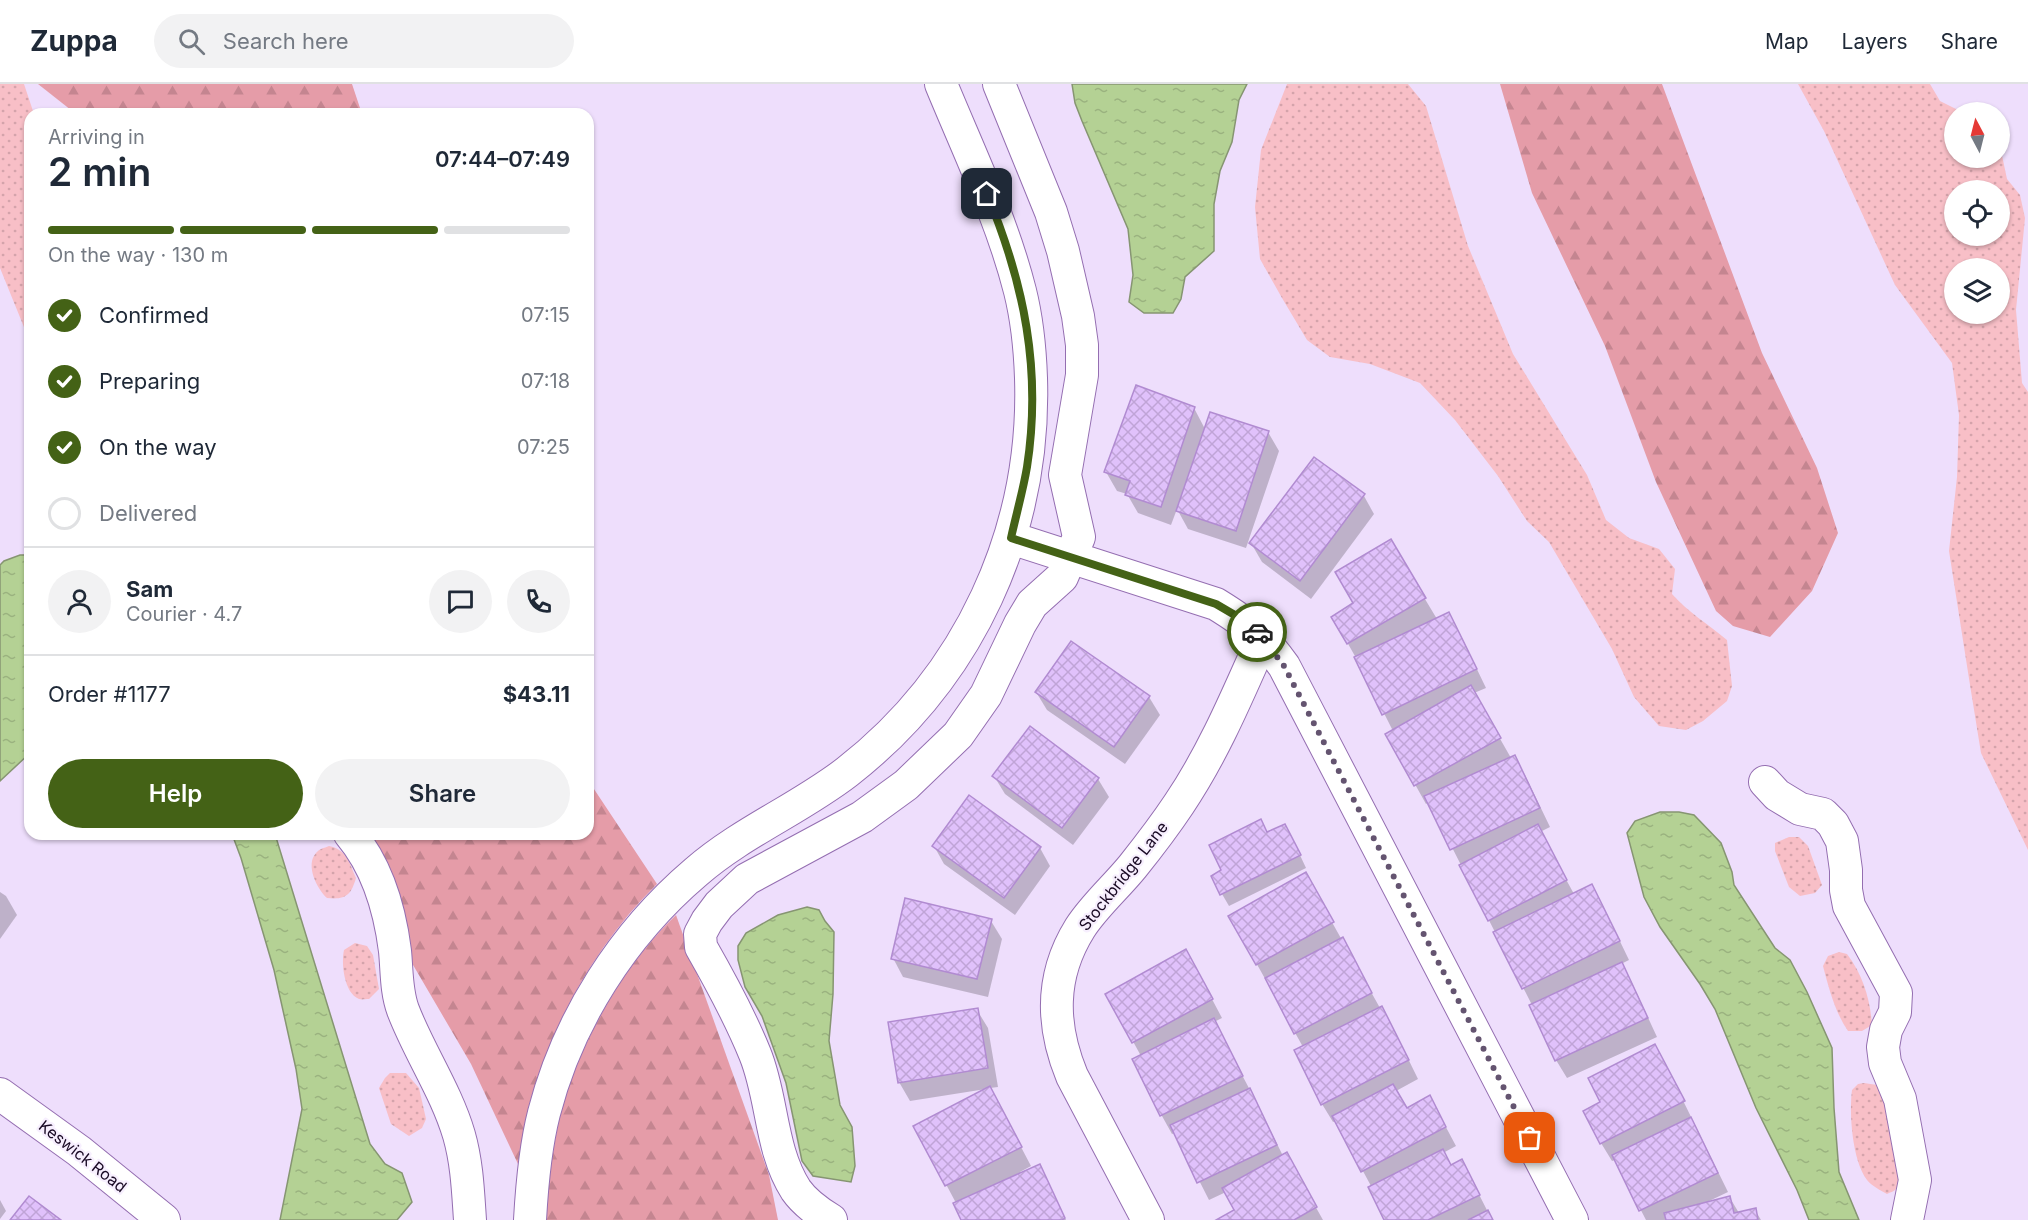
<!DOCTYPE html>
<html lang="en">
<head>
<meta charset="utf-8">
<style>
  body { margin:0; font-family:Inter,sans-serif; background:#f2f2f3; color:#1f2937; height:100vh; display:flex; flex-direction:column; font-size:22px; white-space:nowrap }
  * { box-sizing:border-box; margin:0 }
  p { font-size:20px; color:#747a83 }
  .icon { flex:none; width:33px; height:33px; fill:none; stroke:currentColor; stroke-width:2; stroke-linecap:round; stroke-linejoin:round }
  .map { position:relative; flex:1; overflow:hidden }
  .side { position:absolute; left:24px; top:24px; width:570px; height:732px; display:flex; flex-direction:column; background:#fff; border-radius:18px; box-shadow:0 2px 4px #0004 }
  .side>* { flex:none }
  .needle { width:39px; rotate:353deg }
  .controls { position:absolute; left:1944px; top:18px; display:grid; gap:12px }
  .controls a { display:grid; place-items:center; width:66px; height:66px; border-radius:50%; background:#fff; box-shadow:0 2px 4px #0004; font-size:30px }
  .pin { position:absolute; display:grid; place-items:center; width:51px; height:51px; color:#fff; margin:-26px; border-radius:12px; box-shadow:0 3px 9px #0006 }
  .courier { position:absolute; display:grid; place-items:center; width:60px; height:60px; margin:-30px; border:4px solid #446216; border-radius:50%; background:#fff; color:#222; box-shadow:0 2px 8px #0007 }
  .summary em { font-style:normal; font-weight:600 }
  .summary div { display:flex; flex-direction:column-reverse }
  .summary { display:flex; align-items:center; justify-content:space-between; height:102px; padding:0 24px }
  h1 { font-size:39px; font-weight:600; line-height:45px }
  .bar { display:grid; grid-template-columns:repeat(4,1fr); gap:9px 6px; align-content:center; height:72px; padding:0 24px }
  .bar i { height:8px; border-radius:4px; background:#e0e1e3 }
  .bar .selected { background:#446216 }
  .bar p { grid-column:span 4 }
  .line { display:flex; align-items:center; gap:15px; padding:0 24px; border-top:2px solid #e0e1e3 }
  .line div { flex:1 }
  .round { display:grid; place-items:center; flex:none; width:63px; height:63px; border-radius:32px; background:#f2f2f3 }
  ol { padding:0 24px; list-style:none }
  li { display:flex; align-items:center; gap:18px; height:66px }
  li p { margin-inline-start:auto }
  li .icon { padding:6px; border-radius:50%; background:#446216; color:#fff; stroke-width:4 }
  li:last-child { color:#747a83 }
  li i { width:33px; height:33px; border:3px solid #e0e1e3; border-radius:50% }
  .cta { display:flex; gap:12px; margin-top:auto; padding:12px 24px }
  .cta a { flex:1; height:69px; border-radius:36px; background:#446216; color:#fff; font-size:24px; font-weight:600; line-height:69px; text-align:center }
  .cta a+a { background:#f2f2f3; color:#1f2937 }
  header { display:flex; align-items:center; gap:36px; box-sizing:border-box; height:84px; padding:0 30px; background:#fff; border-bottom:2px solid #e0e1e3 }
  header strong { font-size:28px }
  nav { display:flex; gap:33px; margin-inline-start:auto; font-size:21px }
  .search { width:420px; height:54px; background:#f2f2f3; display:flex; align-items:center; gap:15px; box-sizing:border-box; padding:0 21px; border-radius:33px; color:#747a83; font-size:22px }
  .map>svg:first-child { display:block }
</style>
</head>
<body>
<header>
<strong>Zuppa</strong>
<div class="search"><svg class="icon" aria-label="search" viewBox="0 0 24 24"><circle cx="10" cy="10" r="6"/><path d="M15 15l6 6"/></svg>Search here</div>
<nav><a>Map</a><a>Layers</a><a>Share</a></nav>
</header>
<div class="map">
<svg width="2028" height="1136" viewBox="0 0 2028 1136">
  <defs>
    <pattern id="grass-dots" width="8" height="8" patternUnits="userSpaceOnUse" patternTransform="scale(1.5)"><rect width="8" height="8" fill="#f8bfc7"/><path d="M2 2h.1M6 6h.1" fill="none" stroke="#d4a3ab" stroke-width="1.8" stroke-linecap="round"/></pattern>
    <pattern id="forest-firs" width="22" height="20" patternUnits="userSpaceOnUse" patternTransform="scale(1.5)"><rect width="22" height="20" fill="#e59ca8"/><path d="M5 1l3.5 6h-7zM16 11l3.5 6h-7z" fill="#c48590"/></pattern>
    <pattern id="water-ripples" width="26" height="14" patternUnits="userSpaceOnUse" patternTransform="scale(1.5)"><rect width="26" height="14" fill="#b4d194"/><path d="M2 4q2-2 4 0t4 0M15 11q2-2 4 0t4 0" fill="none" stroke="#9ab27f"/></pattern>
    <pattern id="building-cross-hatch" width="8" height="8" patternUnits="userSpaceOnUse" patternTransform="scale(1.5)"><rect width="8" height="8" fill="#e0c1fb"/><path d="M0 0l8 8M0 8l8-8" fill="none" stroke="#c0a4d7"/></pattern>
  </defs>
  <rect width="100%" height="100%" fill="#eedefc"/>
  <g fill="url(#grass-dots)" fill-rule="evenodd">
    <path d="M 0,0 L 24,0 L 34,30 L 30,30 L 30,258 L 0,184 Z"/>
    <path d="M 1287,0 L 1408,0 L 1426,22 L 1468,162 L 1513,270 L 1587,391 L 1606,436 L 1629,454 L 1659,465 L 1675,485 L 1672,510 C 1688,528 1709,541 1727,556 L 1732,602 L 1727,617 L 1703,637 L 1686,646 L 1659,642 L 1634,613 L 1612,565 L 1549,458 L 1527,437 L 1498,392 L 1455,336 L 1420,299 L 1370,280 L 1330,273 L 1307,256 L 1282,214 L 1260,175 L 1255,123 L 1261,66 Z"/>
    <path d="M 1798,0 L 1930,0 L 1940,17 L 1962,28 L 1954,28 L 1954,74 L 2000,74 L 2000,62 L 2007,95 L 2020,111 L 2025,134 L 2016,226 L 2022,299 L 2028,308 L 2028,766 L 1981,669 L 1970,601 L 1949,467 L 1957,393 L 1959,331 L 1952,279 L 1895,201 L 1824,47 ZM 1954,106 L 2000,106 L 2000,152 L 1954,152 ZM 2000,184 L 2000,230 L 1954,230 L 1954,184 Z"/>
    <path d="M 1789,753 L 1799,753 L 1808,762 L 1822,801 L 1815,809 L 1800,812 L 1789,803 L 1775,767 L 1775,759 Z"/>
    <path d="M 329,762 C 347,766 349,778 356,794 C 351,811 346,816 327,814 C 317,805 305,781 316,769 C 319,765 324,764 329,762 Z"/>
    <path d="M 355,859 L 367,862 L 373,871 L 379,905 L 369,915 C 365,915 362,916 359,915 C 344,909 341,879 344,866 Z"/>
    <path d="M 1839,868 L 1847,870 C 1863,891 1870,915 1872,941 L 1862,947 L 1848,947 C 1835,928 1829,905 1823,882 L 1828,872 Z"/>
    <path d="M 390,989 L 406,989 L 419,1004 L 426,1035 L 422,1044 L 409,1052 L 391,1040 L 379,1004 L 385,994 Z"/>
    <path d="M 1864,999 L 1877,1001 C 1887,1018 1906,1084 1898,1102 C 1896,1107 1891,1108 1887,1110 C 1880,1106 1872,1102 1867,1096 C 1852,1076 1849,1029 1852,1006 L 1858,1000 Z"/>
  </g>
  <g fill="url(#forest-firs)">
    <path d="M 38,0 L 352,0 L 362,30 L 76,30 Z"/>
    <path d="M 1500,0 L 1662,0 L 1762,269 L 1817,384 L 1838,449 L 1812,507 L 1770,553 L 1733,542 L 1716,527 L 1656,398 L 1605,262 L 1532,109 Z"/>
    <path d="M 588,696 L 657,800 C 596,860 552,939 529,1021 C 524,1040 521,1061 518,1080 L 471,980 L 368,804 L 344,750 L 588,750 Z"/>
    <path d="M 676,831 L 769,1091 L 778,1136 L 546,1136 C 548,1102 552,1069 559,1036 C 577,963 622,882 676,831 Z"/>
  </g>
  <g fill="url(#water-ripples)" stroke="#869572" stroke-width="1.5">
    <path d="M 1072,0 L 1247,0 L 1239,16 L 1232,58 L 1220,87 L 1214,120 L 1214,167 L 1185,193 L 1181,215 L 1173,229 L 1144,229 L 1129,218 L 1133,191 L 1128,145 L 1082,37 L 1075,19 Z"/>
    <path d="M 20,471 L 30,471 L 30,669 L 0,697 L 0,481 L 4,477 Z"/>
    <path d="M 1660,728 L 1679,728 L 1694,731 L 1721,759 L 1732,788 L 1734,801 L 1775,864 L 1790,876 L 1807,908 L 1832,964 L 1834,1024 L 1839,1088 L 1859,1136 L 1809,1136 L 1797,1106 L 1756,1024 L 1715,925 L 1700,900 L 1660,843 L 1644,813 L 1627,749 L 1635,737 Z"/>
    <path d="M 232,750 L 275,750 L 370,1060 L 385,1080 L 402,1089 L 412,1118 L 397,1136 L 280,1136 L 302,1025 L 296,985 L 274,886 L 241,774 Z"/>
    <path d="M 807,823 L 819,826 L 825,837 L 834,848 L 833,910 L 829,957 L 840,1021 L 852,1043 L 855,1082 L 851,1098 L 813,1092 L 802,1077 L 786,999 L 762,932 L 745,903 L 738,876 L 738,862 L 746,849 L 778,831 Z"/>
  </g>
  <g fill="#0003">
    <path d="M 1194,324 L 1205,345 L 1268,348 L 1279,367 L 1246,464 L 1188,445 L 1177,425 L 1171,441 L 1138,429 L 1127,410 L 1117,407 L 1106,388 Z"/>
    <path d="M 1364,412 L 1374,430 L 1311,515 L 1262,478 L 1251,459 Z"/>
    <path d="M 1390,457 L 1437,535 L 1448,530 L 1459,548 L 1486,604 L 1474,609 L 1511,674 L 1514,672 L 1525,691 L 1550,743 L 1540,748 L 1574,810 L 1602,820 L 1629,876 L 1621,880 L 1632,899 L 1657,953 L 1567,994 L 1556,976 L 1532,921 L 1429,718 L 1426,720 L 1387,650 L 1393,647 L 1356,574 L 1333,533 L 1355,520 Z"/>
    <path d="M 1036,608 L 1149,613 L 1160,631 L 1125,680 L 1047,626 Z"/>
    <path d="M 994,692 L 1098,695 L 1109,713 L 1073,761 L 1005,710 Z"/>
    <path d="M 1267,750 L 1292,754 L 1306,784 L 1229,822 L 1222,810 Z"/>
    <path d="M 934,762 L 1040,764 L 1050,782 L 1015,831 L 944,780 Z"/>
    <path d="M 1305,790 L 1380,924 L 1392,942 L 1418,995 L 1396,1007 L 1407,1026 L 1440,1032 L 1456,1062 L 1443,1069 L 1451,1082 L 1462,1077 L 1492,1136 L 1386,1136 L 1371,1102 L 1336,1037 L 1333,1038 L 1322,1020 L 1303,963 L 1230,832 Z"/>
    <path d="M 0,808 L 6,812 L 17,831 L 0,855 Z"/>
    <path d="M 991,837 L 1002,855 L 988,913 L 903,893 L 893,874 Z"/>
    <path d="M 1196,885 L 1222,934 L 1214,938 L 1260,1025 L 1283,1072 L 1286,1070 L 1323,1136 L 1219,1136 L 1236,1127 L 1226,1108 L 1209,1116 L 1175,1049 L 1172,1050 L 1162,1032 L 1134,975 L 1141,972 L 1107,910 Z"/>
    <path d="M 977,926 L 988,944 L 998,1003 L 990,1004 L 1031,1082 L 1020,1088 L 1021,1090 L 1039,1082 L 1066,1136 L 963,1136 L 956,1119 L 915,1042 L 986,1005 L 910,1017 L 899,998 Z"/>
    <path d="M 1665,980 L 1728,1108 L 1707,1118 L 1730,1114 L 1739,1129 L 1755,1126 L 1761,1136 L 1646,1136 L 1615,1076 L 1612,1077 L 1601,1059 Z"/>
    <path d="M 0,1116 L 6,1127 L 0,1135 Z"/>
  </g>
  <g fill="url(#building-cross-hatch)" stroke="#b18bd1" stroke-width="1.5">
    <path d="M 1136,301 L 1195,323 L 1161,423 L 1125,411 L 1130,397 L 1104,388 Z"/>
    <path d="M 1210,328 L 1269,347 L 1236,447 L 1176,427 Z"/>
    <path d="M 1314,373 L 1365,410 L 1300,497 L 1249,459 Z"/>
    <path d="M 1391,455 L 1426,514 L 1347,560 L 1331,533 L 1353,519 L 1335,488 Z"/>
    <path d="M 1449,528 L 1477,585 L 1382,631 L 1354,573 Z"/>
    <path d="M 1071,557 L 1150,612 L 1114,663 L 1035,608 Z"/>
    <path d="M 1471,601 L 1501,654 L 1414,702 L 1385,650 Z"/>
    <path d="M 1030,642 L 1099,694 L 1062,744 L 992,692 Z"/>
    <path d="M 1515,671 L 1540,724 L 1450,766 L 1424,712 Z"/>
    <path d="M 969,711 L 1041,763 L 1004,814 L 932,762 Z"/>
    <path d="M 1261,735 L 1267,748 L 1285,740 L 1301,771 L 1220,811 L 1211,792 L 1221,786 L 1209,761 Z"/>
    <path d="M 1538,740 L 1567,796 L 1488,837 L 1459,781 Z"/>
    <path d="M 1306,788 L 1334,838 L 1256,881 L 1228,832 Z"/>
    <path d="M 1592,800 L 1620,857 L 1522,905 L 1493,848 Z"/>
    <path d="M 905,814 L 992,835 L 977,895 L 891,875 Z"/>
    <path d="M 1343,853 L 1372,909 L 1294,950 L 1265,894 Z"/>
    <path d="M 1186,865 L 1213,915 L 1132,959 L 1105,910 Z"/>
    <path d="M 1622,878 L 1648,934 L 1555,977 L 1529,921 Z"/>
    <path d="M 1382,922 L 1409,976 L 1321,1021 L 1294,966 Z"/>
    <path d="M 978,924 L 988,984 L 898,999 L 888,938 Z"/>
    <path d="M 1214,934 L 1243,992 L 1160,1032 L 1132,975 Z"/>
    <path d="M 1655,960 L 1685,1017 L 1600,1060 L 1583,1027 L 1600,1018 L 1588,994 Z"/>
    <path d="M 1393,1000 L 1407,1024 L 1430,1011 L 1446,1043 L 1361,1088 L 1332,1032 Z"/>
    <path d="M 990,1002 L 1022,1063 L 945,1102 L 913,1042 Z"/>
    <path d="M 1250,1004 L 1277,1061 L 1197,1099 L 1170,1041 Z"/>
    <path d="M 1691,1033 L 1718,1089 L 1639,1127 L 1612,1071 Z"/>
    <path d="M 1443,1065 L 1451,1081 L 1462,1075 L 1480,1111 L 1428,1136 L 1384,1136 L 1368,1103 Z"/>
    <path d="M 1287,1068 L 1317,1123 L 1294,1136 L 1216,1136 L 1234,1126 L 1222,1104 Z"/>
    <path d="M 1040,1080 L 1065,1134 L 1062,1136 L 961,1136 L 953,1119 Z"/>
    <path d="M 29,1112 L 61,1136 L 10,1136 Z"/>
    <path d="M 1730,1112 L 1734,1129 L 1756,1124 L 1758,1136 L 1666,1136 L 1664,1129 Z"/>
    <path d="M 1488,1126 L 1493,1136 L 1468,1136 Z"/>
  </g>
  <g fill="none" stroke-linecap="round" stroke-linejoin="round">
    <defs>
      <g id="minor">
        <path d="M 1011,454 L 1216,520 C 1250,541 1261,550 1284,582 L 1572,1136"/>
        <path d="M 1765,698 L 1777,711 L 1800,725 L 1823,730 L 1833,740 L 1842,757 L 1846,786 L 1846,806 L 1849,822 L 1896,909 L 1895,928 L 1886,946 L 1883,963 L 1885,979 L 1900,1015 L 1915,1096 L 1907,1136"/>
        <path d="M 350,750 C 377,782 390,827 395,867 C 397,887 396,907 403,926 C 419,968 446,1007 459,1051 C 467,1079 468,1107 470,1136"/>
        <path d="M 0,1010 L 79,1067 L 164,1136"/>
        <path d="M 530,1136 C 532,1100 535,1064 544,1029 C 568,936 623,850 696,788 C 742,748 799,725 847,688 C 969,593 1036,448 1031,294 C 1030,265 1027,235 1020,207 C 1002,136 969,68 941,0"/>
        <path d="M 831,1136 C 818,1128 805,1119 796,1106 C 770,1066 773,1014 755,970 C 740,933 721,898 701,863 L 700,850 L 707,837 L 719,821 L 747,795 L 862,733 L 906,701 L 958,651 L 986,611 L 1020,540 L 1032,520 L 1062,493 L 1079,453 L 1065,391 L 1082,291 L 1082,261 L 1078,232 L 1063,167 L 1051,128 L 999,0"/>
        <path d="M 1148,1136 L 1072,992 C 1051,941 1050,892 1080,844 C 1094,822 1116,803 1133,782 C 1149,762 1165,741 1179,720 C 1214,668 1238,610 1263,554"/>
      </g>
    </defs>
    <use href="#minor" stroke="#946eb1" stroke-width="34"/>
    <use href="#minor" stroke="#fff" stroke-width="32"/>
  </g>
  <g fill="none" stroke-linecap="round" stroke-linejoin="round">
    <path stroke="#645470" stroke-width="6" stroke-dasharray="0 10.8" d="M 1257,548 L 1263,554 L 1284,582 L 1530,1054"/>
    <path stroke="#446216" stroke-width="8" d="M 987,110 C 1024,199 1042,286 1027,383 C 1023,407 1016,431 1011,454 L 1216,520 L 1245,537 L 1257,548"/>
  </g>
  <g text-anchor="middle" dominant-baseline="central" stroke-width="4.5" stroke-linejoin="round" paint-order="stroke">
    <g font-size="16" fill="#190a24" stroke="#f7effe">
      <text transform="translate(1123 792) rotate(-52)">Stockbridge Lane</text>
      <text transform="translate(83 1072) rotate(38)">Keswick Road</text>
    </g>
  </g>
</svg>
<div class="controls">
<a><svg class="needle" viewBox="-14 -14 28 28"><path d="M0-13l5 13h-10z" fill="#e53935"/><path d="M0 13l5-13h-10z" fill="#747a83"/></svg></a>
<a><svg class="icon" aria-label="locate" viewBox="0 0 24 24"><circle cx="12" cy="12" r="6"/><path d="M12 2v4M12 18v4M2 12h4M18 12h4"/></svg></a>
<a><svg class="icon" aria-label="layers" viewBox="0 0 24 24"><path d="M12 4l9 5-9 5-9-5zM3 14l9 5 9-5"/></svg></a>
</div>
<div class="pin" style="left:1530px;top:1054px;background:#ea580c"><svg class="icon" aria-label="bag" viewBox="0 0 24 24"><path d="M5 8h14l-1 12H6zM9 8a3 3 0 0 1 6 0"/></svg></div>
<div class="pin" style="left:987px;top:110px;background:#1f2937"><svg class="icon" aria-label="home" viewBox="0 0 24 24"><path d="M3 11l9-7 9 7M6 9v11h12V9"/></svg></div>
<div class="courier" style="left:1257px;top:548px"><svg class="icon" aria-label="car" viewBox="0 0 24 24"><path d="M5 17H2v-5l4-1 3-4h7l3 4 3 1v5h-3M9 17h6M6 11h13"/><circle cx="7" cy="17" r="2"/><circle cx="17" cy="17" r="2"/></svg></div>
<section class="side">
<div class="summary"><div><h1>2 min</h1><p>Arriving in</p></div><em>07:44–07:49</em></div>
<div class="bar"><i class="selected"></i><i class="selected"></i><i class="selected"></i><i></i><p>On the way · 130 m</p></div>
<ol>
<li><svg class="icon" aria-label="check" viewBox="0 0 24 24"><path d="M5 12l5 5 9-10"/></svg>Confirmed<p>07:15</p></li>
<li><svg class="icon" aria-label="check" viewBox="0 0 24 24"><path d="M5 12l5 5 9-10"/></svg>Preparing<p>07:18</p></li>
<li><svg class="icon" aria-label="check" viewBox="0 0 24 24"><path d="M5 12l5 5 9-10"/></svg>On the way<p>07:25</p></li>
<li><i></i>Delivered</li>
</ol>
<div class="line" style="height:108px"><a class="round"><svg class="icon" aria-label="person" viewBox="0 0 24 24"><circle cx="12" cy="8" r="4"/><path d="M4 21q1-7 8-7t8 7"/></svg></a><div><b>Sam</b><p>Courier · 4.7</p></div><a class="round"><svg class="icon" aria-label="chat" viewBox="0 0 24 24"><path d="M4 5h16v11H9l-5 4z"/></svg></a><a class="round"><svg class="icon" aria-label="phone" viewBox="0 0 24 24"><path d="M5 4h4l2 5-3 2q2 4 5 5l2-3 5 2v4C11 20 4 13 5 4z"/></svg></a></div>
<div class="line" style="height:78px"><div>Order #1177</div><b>$43.11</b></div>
<div class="cta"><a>Help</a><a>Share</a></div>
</section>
</div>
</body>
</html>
